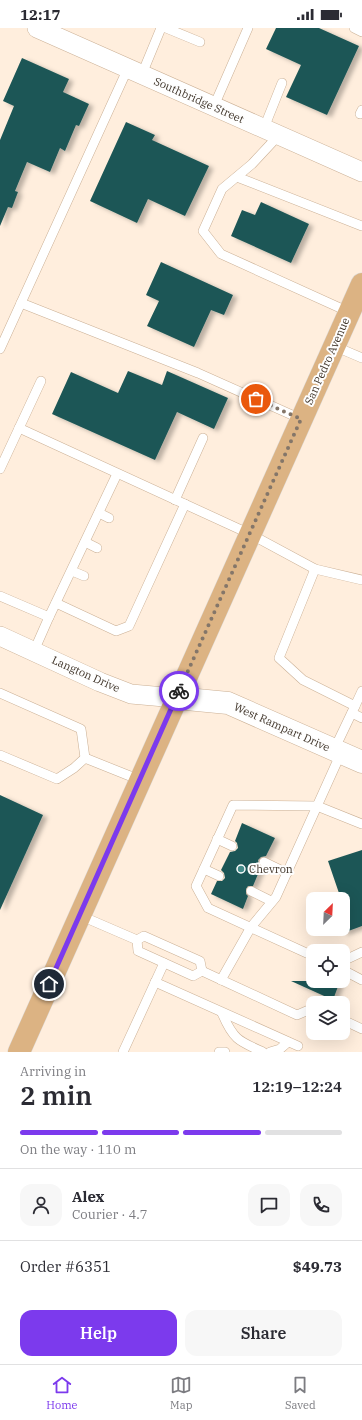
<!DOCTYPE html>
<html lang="en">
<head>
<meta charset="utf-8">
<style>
  body { margin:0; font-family:"IBM Plex Serif",serif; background:#f7f7f7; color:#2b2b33; height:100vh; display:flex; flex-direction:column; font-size:15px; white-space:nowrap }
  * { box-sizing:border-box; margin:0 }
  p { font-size:13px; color:#7c7c81 }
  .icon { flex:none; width:22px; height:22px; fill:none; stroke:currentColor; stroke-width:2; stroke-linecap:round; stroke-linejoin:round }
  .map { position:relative; height:1024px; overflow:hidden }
  .sheet { display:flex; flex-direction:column; background:#fff; flex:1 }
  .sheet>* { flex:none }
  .needle { width:26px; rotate:24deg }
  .controls { position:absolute; left:306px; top:864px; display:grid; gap:8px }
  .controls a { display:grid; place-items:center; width:44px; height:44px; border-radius:8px; background:#fff; box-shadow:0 4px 16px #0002; font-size:20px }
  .pin { position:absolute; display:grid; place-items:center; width:34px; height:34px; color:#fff; margin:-17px; border:2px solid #fff; border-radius:50%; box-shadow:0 1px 4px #0007 }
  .courier { position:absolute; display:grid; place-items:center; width:40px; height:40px; margin:-20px; border:3px solid #7c3aed; border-radius:50%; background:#fff; color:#222; box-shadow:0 1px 5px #0007 }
  .headline em { font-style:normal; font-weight:600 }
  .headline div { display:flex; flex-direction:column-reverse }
  .headline { display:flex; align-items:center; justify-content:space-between; height:68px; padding:0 20px }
  h1 { font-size:26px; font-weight:600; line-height:30px }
  .bar { display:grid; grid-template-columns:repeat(4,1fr); gap:6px 4px; align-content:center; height:48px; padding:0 20px }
  .bar i { height:5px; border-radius:3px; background:#e1e1e2 }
  .bar .active { background:#7c3aed }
  .bar p { grid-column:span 4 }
  .line { display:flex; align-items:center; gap:10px; padding:0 20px; border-top:1px solid #e1e1e2 }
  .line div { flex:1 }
  .round { display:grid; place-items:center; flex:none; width:42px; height:42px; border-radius:12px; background:#f7f7f7 }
  .action { display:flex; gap:8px; margin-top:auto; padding:8px 20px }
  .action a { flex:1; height:46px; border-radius:12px; background:#7c3aed; color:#fff; font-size:16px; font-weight:600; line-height:46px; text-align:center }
  .action a+a { background:#f7f7f7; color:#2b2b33 }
  .status { display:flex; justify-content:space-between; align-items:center; height:28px; padding:0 20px; background:#fff; direction:ltr }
  .status svg { height:11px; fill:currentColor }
  .dock { display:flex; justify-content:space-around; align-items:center; height:56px; border-top:1px solid #e1e1e2; background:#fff; font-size:11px; color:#7c7c81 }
  .dock a { display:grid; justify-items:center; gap:2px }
  .dock .active { color:#7c3aed }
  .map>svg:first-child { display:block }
</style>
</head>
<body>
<div class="status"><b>12:17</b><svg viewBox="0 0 49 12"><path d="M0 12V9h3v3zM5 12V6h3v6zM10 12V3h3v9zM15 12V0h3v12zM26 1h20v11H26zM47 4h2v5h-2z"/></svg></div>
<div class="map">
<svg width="362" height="1024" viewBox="0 0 362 1024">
  <defs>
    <filter id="shadow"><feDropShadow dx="4.5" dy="2.5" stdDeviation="2" flood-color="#0004"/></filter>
  </defs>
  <rect width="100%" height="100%" fill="#fed"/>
  <g fill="#1f5756" filter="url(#shadow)">
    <path d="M 276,0 L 319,0 L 359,18 L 327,87 L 286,69 L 301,37 L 266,21 Z"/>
    <path d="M 22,30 L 69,51 L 63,64 L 89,76 L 79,98 L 76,97 L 65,123 L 60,120 L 50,144 L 27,134 L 15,163 L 18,164 L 12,180 L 8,179 L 0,198 L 0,112 L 14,78 L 3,73 Z"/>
    <path d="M 126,94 L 155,107 L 152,112 L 209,138 L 185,188 L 148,171 L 137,195 L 90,173 Z"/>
    <path d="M 261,174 L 309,196 L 291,235 L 231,208 L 242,182 L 255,187 Z"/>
    <path d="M 161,234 L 233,267 L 224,287 L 211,282 L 194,319 L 147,298 L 159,273 L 146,267 Z"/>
    <path d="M 128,343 L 162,357 L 167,343 L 228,370 L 214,401 L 177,384 L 155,432 L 52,386 L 71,344 L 118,365 Z"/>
    <path d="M 0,767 L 43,787 L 0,882 Z"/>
    <path d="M 242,795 L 275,810 L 266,828 L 261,829 L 258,832 L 259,837 L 261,839 L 253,858 L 248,858 L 246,861 L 246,866 L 248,868 L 243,881 L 211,866 L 217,853 L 222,853 L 225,850 L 224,845 L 221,842 L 230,824 L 235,823 L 238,820 L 237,815 L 235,813 Z"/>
    <path d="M 362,822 L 362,898 L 343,905 L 343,871 L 341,871 L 328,833 Z"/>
    <path d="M 291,953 L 340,953 L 333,972 Z"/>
  </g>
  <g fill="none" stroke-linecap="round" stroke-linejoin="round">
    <defs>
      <g id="lane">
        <path d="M 166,0 L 200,14"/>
        <path d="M 354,0 L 362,4"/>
        <path d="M 142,46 L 161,0"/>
        <path d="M 214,78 L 248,0"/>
        <path d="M 360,86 L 362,82"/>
        <path d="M 264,100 L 282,55"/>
        <path d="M 279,107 L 252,136 L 222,161 L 203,203 L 221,226 L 349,284"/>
        <path d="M 237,149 L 362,198"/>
        <path d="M 21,275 L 198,345 L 301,391"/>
        <path d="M 334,318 L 362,330"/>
        <path d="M 0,321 L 128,40"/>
        <path d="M 19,400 L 250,506 L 315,541 L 362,552"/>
        <path d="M 0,441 L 41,353"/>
        <path d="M 175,472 L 203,410"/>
        <path d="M 99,485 L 109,490"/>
        <path d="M 85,514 L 97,520"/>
        <path d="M 315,541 L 279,630 L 303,652 L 355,678 L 334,722"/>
        <path d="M 72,543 L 84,548"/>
        <path d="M 0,568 L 49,589 L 34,623"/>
        <path d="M 56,575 L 116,603 L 129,598 L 185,476"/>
        <path d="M 49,589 L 117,446"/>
        <path d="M 0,665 L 81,701 L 85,730"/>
        <path d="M 355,678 L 362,663"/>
        <path d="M 352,685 L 362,690"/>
        <path d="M 0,727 L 57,751 L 74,740 L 85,730 L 140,752"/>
        <path d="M 217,811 L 232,818"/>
        <path d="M 264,834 L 287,845"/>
        <path d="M 204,841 L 219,848"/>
        <path d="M 251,863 L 271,873"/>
        <path d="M 79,887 L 137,912"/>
        <path d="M 137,912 L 138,923 L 193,948 L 202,943"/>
        <path d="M 137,912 L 144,908 L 200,933 L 202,943"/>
        <path d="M 313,928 L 208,880 L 196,858 L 233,777 L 317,778 L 362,796"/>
        <path d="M 343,933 L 362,924"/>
        <path d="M 343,942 L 362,952"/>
        <path d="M 202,943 L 297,987 L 313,980"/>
        <path d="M 221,952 L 251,899 L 276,869 L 341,725"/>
        <path d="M 155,954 L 298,1018"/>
        <path d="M 222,985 C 233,1011 238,1013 263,1024"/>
        <path d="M 343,992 L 362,1001"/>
        <path d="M 123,1024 L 164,935"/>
        <path d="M 219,1024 L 225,1024"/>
        <path d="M 270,1024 L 280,1021 L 288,1014"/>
      </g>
      <g id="street">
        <path d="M 37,0 L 362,144"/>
        <path d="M 0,608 L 100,654 L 131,666 L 176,670"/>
      </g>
      <path id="secondary" d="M 176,670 L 228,675 L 362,734"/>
      <path id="primary" d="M 19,1024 L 362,256"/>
    </defs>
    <use href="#lane" stroke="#cbb095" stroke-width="10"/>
    <use href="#street" stroke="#cbb095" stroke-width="20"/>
    <use href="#secondary" stroke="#cbb095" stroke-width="23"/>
    <use href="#primary" stroke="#dddbd9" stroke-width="23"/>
    <use href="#lane" stroke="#fff" stroke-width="9"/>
    <use href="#street" stroke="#fff" stroke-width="19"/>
    <use href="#secondary" stroke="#fff" stroke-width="22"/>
    <use href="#primary" stroke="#dcb383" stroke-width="22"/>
  </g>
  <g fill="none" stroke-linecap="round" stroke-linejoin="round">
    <path stroke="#847669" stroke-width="4" stroke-dasharray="0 7.2" d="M 179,663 L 301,391 L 256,371"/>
    <path stroke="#7c3aed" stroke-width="5" d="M 49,956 L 179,663"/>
  </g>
  <circle fill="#448b89" stroke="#fefefe" stroke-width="1.5" cx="241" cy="841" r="4"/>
  <g text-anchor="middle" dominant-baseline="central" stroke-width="4" stroke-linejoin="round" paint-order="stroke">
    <g font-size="11" fill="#41362b" stroke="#fefefe">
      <text transform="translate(199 72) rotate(24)">Southbridge Street</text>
      <text transform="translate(327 333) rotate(-66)">San Pedro Avenue</text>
      <text transform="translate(86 646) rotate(24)">Langton Drive</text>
      <text transform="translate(282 699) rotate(24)">West Rampart Drive</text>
    </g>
    <g font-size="11" fill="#41362b" stroke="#fefefe" text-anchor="start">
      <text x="249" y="841">Chevron</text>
    </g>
  </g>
</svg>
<div class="controls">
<a><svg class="needle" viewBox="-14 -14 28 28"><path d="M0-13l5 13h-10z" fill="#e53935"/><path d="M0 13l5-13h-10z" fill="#7c7c81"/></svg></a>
<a><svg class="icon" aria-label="locate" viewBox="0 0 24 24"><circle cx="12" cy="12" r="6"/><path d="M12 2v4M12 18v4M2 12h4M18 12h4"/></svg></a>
<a><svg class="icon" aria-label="layers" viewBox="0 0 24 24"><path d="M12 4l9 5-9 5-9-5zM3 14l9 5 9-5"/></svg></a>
</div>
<div class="pin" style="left:256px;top:371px;background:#ea580c"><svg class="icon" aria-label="bag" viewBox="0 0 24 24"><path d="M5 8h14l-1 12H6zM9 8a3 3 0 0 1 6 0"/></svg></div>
<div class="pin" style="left:49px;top:956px;background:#1f2937"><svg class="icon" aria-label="home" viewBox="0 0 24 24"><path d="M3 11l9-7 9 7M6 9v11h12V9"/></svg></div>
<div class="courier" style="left:179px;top:663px"><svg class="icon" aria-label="bike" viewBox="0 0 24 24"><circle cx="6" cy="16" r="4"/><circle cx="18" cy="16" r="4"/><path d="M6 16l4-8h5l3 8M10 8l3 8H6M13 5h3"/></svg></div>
</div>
<section class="sheet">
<div class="headline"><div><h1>2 min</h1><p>Arriving in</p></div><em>12:19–12:24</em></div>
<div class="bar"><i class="active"></i><i class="active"></i><i class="active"></i><i></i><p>On the way · 110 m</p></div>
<div class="line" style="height:72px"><a class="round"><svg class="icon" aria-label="person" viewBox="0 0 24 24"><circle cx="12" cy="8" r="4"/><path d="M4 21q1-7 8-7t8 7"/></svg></a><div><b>Alex</b><p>Courier · 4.7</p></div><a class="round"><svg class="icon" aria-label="chat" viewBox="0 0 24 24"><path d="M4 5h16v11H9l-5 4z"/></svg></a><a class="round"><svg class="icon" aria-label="phone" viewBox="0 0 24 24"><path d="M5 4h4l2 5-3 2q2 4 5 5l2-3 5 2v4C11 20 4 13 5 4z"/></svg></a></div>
<div class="line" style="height:52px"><div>Order #6351</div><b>$49.73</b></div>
<div class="action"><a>Help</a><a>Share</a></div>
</section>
<nav class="dock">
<a class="active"><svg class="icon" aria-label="home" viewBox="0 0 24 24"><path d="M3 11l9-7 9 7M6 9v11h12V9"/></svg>Home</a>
<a><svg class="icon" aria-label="map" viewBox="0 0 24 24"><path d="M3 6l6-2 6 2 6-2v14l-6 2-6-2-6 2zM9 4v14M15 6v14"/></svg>Map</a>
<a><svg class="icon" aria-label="saved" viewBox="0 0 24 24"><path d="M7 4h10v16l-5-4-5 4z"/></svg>Saved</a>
</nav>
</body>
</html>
